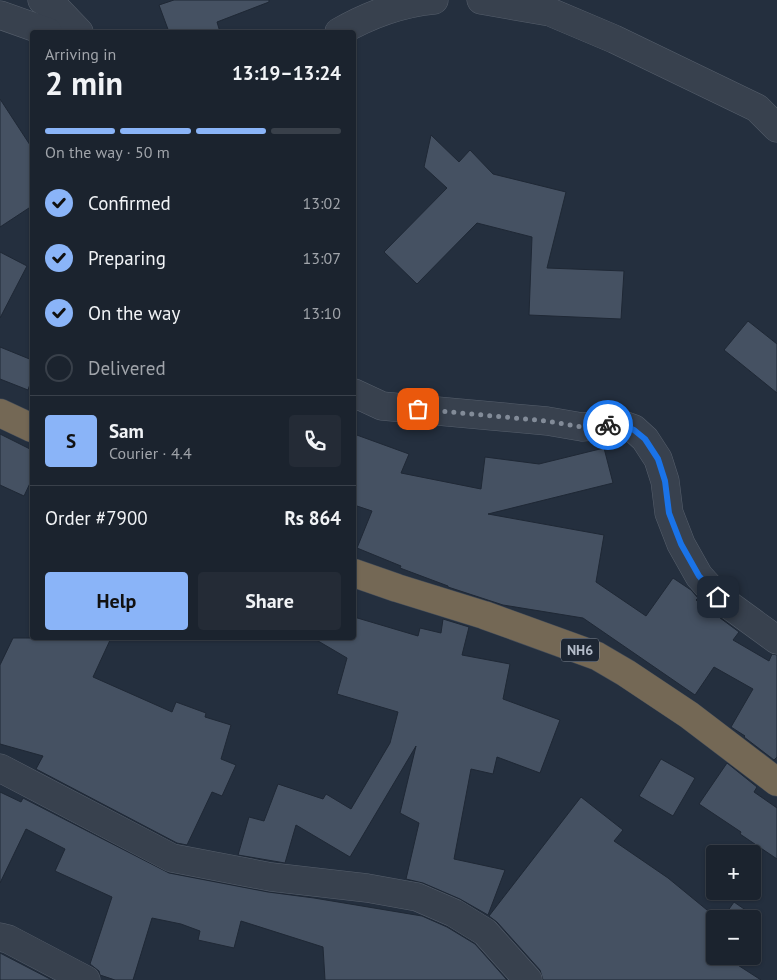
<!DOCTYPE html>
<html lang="en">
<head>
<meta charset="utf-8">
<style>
  body { margin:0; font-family:"PT Sans",sans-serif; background:#242b36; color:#f1f3f6; height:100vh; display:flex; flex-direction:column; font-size:19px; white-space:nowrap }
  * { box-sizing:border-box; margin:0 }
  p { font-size:16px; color:#a0a4aa }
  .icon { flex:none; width:28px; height:28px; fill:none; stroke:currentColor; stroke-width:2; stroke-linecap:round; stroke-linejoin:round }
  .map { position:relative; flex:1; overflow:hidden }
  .side { position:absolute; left:30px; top:30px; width:326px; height:610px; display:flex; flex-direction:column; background:#1b232e; border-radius:5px; box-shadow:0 1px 4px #0004,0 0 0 1px #39404a }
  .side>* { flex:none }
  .tools { position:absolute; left:706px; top:845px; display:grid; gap:10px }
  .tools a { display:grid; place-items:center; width:55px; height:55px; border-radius:5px; background:#1b232e; box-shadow:0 1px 4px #0004,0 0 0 1px #39404a; font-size:25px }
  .pin { position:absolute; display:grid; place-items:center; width:42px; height:42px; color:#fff; margin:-21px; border-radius:10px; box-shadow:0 2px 8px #0006 }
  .courier { position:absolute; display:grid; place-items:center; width:50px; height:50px; margin:-25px; border:4px solid #1a73e8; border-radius:50%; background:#fff; color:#222; box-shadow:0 1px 6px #0007 }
  .overview em { font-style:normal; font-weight:700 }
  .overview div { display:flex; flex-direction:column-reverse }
  .overview { display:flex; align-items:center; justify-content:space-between; height:85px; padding:0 15px }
  h1 { font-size:32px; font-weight:700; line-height:38px }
  .bar { display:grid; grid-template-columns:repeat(4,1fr); gap:8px 5px; align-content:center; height:60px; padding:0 15px }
  .bar i { height:6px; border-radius:4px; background:#39404a }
  .bar .active { background:#8ab4f8 }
  .bar p { grid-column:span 4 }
  .line { display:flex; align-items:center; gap:12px; padding:0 15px; border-top:1px solid #39404a }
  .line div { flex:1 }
  .round { display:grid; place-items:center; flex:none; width:52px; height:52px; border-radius:5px; background:#242b36 }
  ol { padding:0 15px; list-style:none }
  li { display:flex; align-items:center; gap:15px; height:55px }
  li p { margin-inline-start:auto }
  li .icon { padding:5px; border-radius:50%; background:#8ab4f8; color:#111; stroke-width:4 }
  li:last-child { color:#a0a4aa }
  li i { width:28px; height:28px; border:2px solid #39404a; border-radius:50% }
  .cta { display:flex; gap:10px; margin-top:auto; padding:10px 15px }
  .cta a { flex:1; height:58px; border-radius:5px; background:#8ab4f8; color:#111; font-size:20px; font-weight:700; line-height:58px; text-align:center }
  .cta a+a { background:#242b36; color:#f1f3f6 }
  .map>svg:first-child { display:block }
</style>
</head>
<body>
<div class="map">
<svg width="777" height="980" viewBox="0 0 777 980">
  <rect width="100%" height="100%" fill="#242f3e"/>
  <g fill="#455162" stroke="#1f2835">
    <path d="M 174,0 L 269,0 L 269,2 L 217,22 L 220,32 L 169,32 L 159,5 Z"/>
    <path d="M 0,99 L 32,148 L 32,206 L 0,227 Z"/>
    <path d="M 431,135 L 459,162 L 470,150 L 493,174 L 566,192 L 547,268 L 624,271 L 621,319 L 529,315 L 532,237 L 477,223 L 417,284 L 384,252 L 447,188 L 424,167 Z"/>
    <path d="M 0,252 L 27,266 L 0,318 Z"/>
    <path d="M 748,321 L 777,344 L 777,393 L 724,350 Z"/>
    <path d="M 0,347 L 32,360 L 32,378 L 28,390 L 0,379 Z"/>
    <path d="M 0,434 L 32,450 L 32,479 L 24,496 L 0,485 Z"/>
    <path d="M 354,434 L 409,454 L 401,473 L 481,489 L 485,457 L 539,464 L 604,448 L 613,483 L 488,514 L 604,535 L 596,582 L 646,616 L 673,578 L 691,590 L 698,598 L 696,600 L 739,632 L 733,640 L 769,661 L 772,654 L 777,655 L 777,757 L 774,760 L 744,737 L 745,736 L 731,727 L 753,689 L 714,667 L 695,695 L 583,618 L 503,605 L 448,587 L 448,586 L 400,568 L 401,566 L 357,548 L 372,511 L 354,505 Z"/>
    <path d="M 354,617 L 418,636 L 420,628 L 441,633 L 443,619 L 469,627 L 462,655 L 510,664 L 503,699 L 560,720 L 540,773 L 497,757 L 493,774 L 471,769 L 454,859 L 505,870 L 488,915 L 460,899 L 423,883 L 406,879 L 419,823 L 400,813 L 416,746 L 350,857 L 296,825 L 285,863 L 238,855 L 249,817 L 264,821 L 278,784 L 323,799 L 326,794 L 351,809 L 390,743 L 398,712 L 337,694 L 347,658 L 313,638 L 354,638 Z"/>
    <path d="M 13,638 L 111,638 L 93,677 L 172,712 L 176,702 L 206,713 L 205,717 L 231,725 L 221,759 L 236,765 L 222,796 L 212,792 L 187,845 L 177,843 L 36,769 L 43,756 L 0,744 L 0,665 Z"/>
    <path d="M 661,759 L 695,778 L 673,816 L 639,796 Z"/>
    <path d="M 727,763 L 757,787 L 754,792 L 777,808 L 777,859 L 740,834 L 741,832 L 699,804 Z"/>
    <path d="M 0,792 L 21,802 L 23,798 L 169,873 L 268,892 L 314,898 L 422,916 L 447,927 L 475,944 L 507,980 L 325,980 L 323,947 L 241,921 L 234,948 L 198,940 L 200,931 L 181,924 L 152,918 L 133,980 L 115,980 L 100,975 L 99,971 L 90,964 L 112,897 L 55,871 L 65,849 L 26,829 L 0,883 Z"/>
    <path d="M 581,797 L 623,830 L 614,841 L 668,878 L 718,919 L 715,919 L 715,956 L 733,956 L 730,960 L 761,980 L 543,980 L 540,970 L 497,922 L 489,916 Z"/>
    <path d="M 734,902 L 760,920 L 752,930 L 752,919 L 722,919 Z"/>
    <path d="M 0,953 L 2,954 L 52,980 L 0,980 Z"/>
  </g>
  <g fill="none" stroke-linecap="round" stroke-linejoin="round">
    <defs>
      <g id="street">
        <path d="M 42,0 L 57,9 L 79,32"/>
        <path d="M 481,0 L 550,12 L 614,39 L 757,108 L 777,128"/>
        <path d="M 0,15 L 48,32"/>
        <path d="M 339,32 C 367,16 401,3 434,0"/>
        <path d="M 354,393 L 382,406 L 547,421 L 582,427 L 620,424 L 634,429 L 645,439 L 658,459 L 665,481 L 669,513 L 681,544 L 699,576 L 718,597 L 777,640"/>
        <path d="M 0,768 L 172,858 L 271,877 L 367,888 L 417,897 L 454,913 L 485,932 L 528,980"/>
        <path d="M 0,937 L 8,939 L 86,980"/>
      </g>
      <g id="highway">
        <path d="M 0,413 L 32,428"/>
        <path d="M 354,573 L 397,588 L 484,615 L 597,656 L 626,673 L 689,715 L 777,782"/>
      </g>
    </defs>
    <use href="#street" stroke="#565f6c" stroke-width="29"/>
    <use href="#highway" stroke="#434c59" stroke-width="29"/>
    <use href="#street" stroke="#38414e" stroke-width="28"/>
    <use href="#highway" stroke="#746855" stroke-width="28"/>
  </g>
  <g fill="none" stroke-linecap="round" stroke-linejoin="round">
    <path stroke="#828b98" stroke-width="5" stroke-dasharray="0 9" d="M 418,409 L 547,421 L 582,427 L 608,425"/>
    <path stroke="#1a73e8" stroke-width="6" d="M 608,425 L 620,424 L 634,430 L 645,439 L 658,459 L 665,481 L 669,513 L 681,544 L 699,576 L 718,597"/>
  </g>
  <g text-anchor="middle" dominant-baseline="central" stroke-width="4" stroke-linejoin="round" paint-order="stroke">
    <rect fill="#1d2633" stroke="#878f9c" stroke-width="1" x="561" y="638.5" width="38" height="23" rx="4"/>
    <g font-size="14" font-weight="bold" fill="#b4bcc9">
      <text x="580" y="650">NH6</text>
    </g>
  </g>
</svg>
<div class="tools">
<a>+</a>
<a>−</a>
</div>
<div class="pin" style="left:418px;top:409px;background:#ea580c"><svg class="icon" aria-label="bag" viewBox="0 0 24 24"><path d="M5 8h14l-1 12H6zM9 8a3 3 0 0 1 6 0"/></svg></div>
<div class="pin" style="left:718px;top:597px;background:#1f2937"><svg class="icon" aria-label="home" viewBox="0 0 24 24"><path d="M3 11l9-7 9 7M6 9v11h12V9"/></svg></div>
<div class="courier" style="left:608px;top:425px"><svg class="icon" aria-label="bike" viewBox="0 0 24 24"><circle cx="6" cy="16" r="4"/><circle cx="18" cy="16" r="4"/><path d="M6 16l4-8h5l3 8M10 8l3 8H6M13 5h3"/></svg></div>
<section class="side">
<div class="overview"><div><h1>2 min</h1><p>Arriving in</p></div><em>13:19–13:24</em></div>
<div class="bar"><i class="active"></i><i class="active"></i><i class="active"></i><i></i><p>On the way · 50 m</p></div>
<ol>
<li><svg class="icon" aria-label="check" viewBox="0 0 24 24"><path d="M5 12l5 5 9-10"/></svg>Confirmed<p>13:02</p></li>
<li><svg class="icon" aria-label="check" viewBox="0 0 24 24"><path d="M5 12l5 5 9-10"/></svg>Preparing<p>13:07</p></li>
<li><svg class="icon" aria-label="check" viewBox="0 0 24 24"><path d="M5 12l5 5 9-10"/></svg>On the way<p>13:10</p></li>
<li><i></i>Delivered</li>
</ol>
<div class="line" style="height:90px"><b class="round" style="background:#8ab4f8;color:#111">S</b><div><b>Sam</b><p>Courier · 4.4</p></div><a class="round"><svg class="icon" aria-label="phone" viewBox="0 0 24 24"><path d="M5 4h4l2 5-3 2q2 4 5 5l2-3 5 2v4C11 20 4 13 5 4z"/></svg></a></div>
<div class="line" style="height:65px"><div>Order #7900</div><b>Rs 864</b></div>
<div class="cta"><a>Help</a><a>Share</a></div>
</section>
</div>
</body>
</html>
